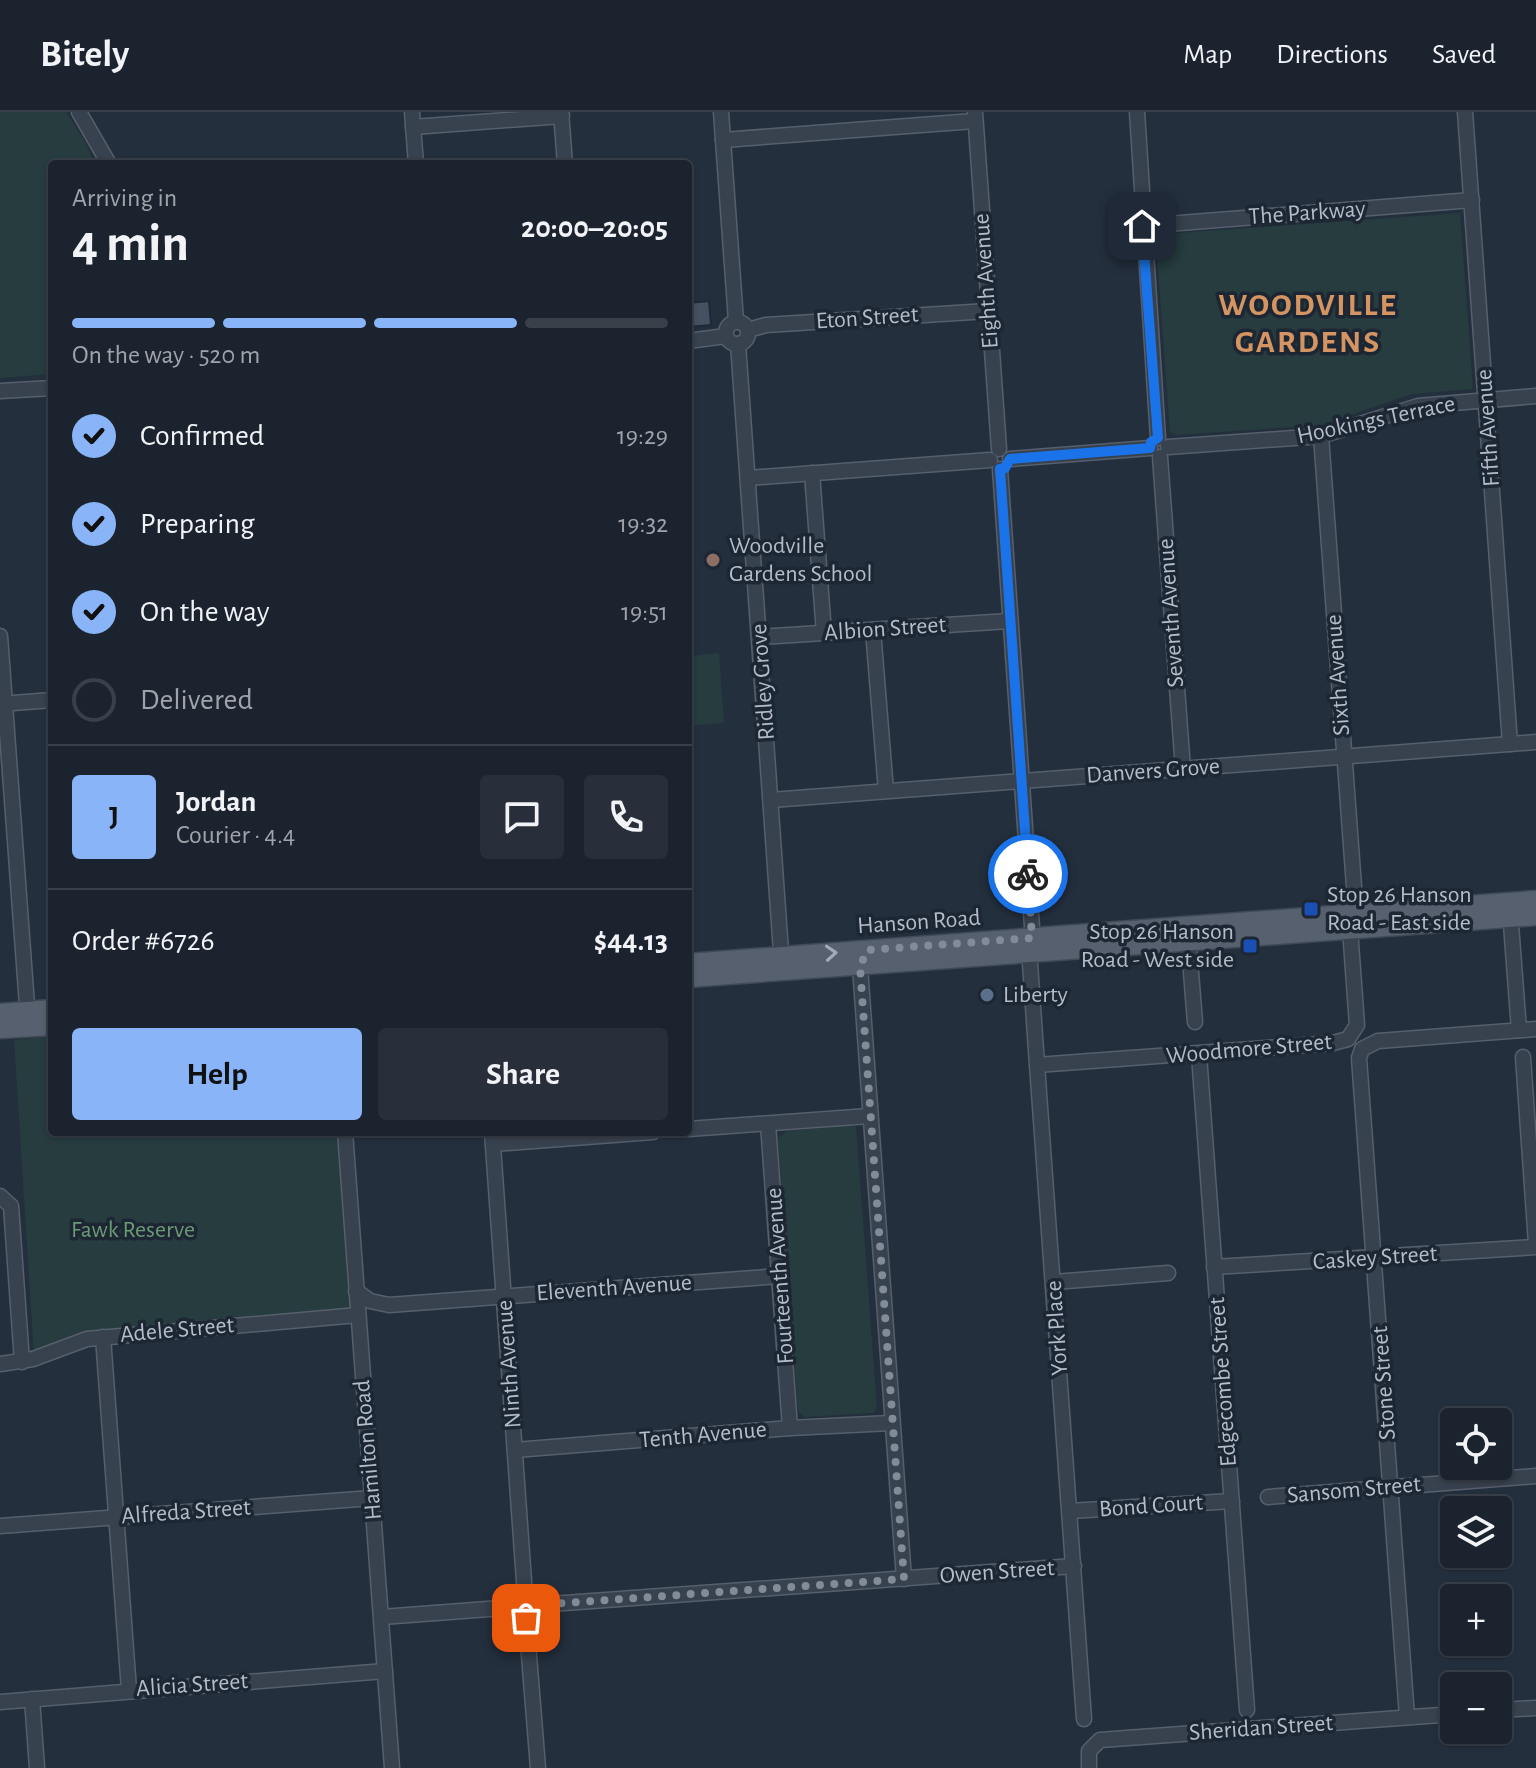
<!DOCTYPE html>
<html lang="en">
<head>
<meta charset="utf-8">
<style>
  body { margin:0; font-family:"Alegreya Sans",sans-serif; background:#282f3a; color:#f1f3f6; height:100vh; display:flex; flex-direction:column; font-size:30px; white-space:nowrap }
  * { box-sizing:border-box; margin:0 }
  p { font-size:26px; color:#a0a4aa }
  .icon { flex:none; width:44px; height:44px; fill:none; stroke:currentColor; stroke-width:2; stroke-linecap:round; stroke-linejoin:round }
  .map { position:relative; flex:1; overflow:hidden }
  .side { position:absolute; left:48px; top:48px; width:644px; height:976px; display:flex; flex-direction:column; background:#1b232e; border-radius:8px; box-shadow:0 2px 6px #0004,0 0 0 2px #39404a }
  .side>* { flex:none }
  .controls { position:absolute; left:1440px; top:1296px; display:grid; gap:16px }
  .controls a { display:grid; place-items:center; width:72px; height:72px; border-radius:8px; background:#1b232e; box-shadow:0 2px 6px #0004,0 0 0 2px #39404a; font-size:40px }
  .pin { position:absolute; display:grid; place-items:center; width:68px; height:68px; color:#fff; margin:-34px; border-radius:16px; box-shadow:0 4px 12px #0006 }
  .courier { position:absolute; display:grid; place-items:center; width:80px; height:80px; margin:-40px; border:6px solid #1a73e8; border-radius:50%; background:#fff; color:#222; box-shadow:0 2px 10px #0007 }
  .overview em { font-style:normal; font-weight:600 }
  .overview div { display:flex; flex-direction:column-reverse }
  .overview { display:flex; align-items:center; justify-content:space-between; height:136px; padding:0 24px }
  h1 { font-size:52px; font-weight:600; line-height:60px }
  .bar { display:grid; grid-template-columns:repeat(4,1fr); gap:12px 8px; align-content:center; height:96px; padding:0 24px }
  .bar i { height:10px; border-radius:6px; background:#39404a }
  .bar .selected { background:#8ab4f8 }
  .bar p { grid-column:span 4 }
  .line { display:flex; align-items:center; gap:20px; padding:0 24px; border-top:2px solid #39404a }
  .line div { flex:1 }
  .round { display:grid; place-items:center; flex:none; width:84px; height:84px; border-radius:8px; background:#282f3a }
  ol { padding:0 24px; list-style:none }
  li { display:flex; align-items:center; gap:24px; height:88px }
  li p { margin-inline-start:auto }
  li .icon { padding:8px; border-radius:50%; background:#8ab4f8; color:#111; stroke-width:4 }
  li:last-child { color:#a0a4aa }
  li i { width:44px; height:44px; border:4px solid #39404a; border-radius:50% }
  .action { display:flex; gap:16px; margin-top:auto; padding:16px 24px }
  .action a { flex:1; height:92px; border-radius:8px; background:#8ab4f8; color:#111; font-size:32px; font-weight:600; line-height:92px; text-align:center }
  .action a+a { background:#282f3a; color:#f1f3f6 }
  header { display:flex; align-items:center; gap:48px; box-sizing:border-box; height:112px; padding:0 40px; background:#1b232e; border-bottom:2px solid #39404a }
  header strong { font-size:38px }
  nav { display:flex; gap:44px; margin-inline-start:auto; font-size:28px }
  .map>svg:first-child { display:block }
</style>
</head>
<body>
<header>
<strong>Bitely</strong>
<nav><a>Map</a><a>Directions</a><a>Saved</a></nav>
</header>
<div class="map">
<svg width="1536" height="1656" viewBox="0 0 1536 1656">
  <rect width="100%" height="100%" fill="#242f3e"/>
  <g fill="#263c3f">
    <path d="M 0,0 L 66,0 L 87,33 L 94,52 L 52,52 L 52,262 L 0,266 Z"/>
    <path d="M 1460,101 L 1473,277 L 1412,282 L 1321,313 L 1176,323 L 1170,320 L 1156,131 L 1164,122 Z"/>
    <path d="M 719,541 L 724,611 L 688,614 L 688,544 Z"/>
    <path d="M 52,924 L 52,1020 L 338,1020 L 353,1199 L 100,1219 L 34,1243 L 14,928 Z"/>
    <path d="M 852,1013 L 856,1015 L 877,1296 L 873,1301 L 805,1305 L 798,1299 L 778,1026 L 787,1019 Z"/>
  </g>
  <path fill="#455162" stroke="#1f2835" stroke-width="2" d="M 709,189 L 711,213 L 688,215 L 688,191 Z"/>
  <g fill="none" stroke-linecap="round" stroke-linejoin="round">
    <defs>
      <g id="minor">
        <path d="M 79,0 L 109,52"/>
        <path d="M 412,0 L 416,52"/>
        <path d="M 561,0 L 565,52"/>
        <path d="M 721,0 L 736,209"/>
        <path d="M 975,0 L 999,337"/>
        <path d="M 1137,0 L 1158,326"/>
        <path d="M 1465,0 L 1510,632"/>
        <path d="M 413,15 L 562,4"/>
        <path d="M 723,28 L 974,9"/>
        <path d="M 1142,114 L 1472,88"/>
        <circle cx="737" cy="221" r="11"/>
        <path d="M 748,218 L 766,213 L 988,199"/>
        <path d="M 688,229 L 726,224"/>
        <path d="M 738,232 L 782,854"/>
        <path d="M 0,279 L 52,276"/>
        <path d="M 1321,324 L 1356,802"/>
        <path d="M 1168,335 L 1321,324 L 1418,294 L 1536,284"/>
        <path d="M 1160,345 L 1183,657"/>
        <path d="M 1010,347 L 1150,336"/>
        <path d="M 1000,357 L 1032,815 L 1030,851 L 1037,953 L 1084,1607"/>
        <path d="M 812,361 L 824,521"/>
        <path d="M 748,366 L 990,348"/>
        <path d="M 873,518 L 886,679"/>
        <path d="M 0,524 L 28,907"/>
        <path d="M 760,525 L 1009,509"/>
        <path d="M 0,592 L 52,588"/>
        <path d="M 771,688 L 1536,630"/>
        <path d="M 1510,799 L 1519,918"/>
        <path d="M 1188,823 L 1195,910"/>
        <path d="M 860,855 L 904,1467"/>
        <path d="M 1199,943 L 1247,1598"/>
        <path d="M 1523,945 L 1536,1132"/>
        <path d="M 1037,953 L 1333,931 L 1348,927 L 1357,913 L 1350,817"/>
        <path d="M 768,1012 L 790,1316"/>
        <path d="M 688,1017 L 869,1004"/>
        <path d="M 345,1020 L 392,1656"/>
        <path d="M 492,1020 L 525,1483"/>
        <path d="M 493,1032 L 653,1020"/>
        <path d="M 0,1084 L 11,1094 L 22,1250"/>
        <path d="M 1214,1155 L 1536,1135"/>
        <path d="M 1054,1170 L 1168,1161"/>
        <path d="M 356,1179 L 370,1189 L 389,1193 L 780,1164"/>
        <path d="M 103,1225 L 129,1578"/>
        <path d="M 0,1252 L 33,1247 L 87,1227 L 358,1203"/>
        <path d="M 515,1338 L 790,1316 L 891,1311"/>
        <path d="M 1268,1385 L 1536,1364"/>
        <path d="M 1070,1399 L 1232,1389"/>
        <path d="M 0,1414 L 372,1386"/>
        <path d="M 537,1493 L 1074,1454"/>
        <path d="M 382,1505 L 515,1495"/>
        <path d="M 526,1506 L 538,1656"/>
        <path d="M 32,1587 L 37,1656"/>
        <path d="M 0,1590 L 385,1559"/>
        <path d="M 1498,1598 L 1536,1596"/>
        <path d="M 1407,1605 L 1359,946 L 1362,937 L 1378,929 L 1536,917"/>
        <path d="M 1089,1656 L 1089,1639 L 1100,1628 L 1454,1602"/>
      </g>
      <g id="major">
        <path d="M 688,851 L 1536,788"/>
        <path d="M 688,866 L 1536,804"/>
        <path d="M 0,901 L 52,897"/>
        <path d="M 0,917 L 52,914"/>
      </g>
    </defs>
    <use href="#minor" stroke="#565f6c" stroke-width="17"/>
    <use href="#major" stroke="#414a57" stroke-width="21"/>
    <use href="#minor" stroke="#38414e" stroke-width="14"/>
    <use href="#major" stroke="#56606e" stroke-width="18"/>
  </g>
  <defs><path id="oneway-chevron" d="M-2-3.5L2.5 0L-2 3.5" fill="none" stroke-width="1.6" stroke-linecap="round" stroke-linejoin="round" transform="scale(2)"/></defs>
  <use stroke="#a1aab7" href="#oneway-chevron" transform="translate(831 841) rotate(-4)"/>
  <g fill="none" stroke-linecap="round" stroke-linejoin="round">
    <path stroke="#828b98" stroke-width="8" stroke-dasharray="0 14.4" d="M 526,1506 L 536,1500 L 537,1493 L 904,1467 L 860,855 L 867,838 L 1032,826 L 1028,762"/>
    <path stroke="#1a73e8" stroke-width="10" d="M 1028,762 L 1000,357 L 1005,356 L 1010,347 L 1150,336 L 1151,330 L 1158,326 L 1142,114"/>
  </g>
  <circle fill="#8d6e63" stroke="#1d2633" stroke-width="3" cx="713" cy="448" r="8"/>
  <g fill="#1a4fb4" stroke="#1d2633" stroke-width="3">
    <rect x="1303" y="789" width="16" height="16" rx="4"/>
    <rect x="1242" y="826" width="16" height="16" rx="4"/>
  </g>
  <circle fill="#5c6f8a" stroke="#1d2633" stroke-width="3" cx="987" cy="883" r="8"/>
  <g text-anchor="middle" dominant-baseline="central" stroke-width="7" stroke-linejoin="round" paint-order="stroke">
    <g font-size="24" fill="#b4bcc9" stroke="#1d2633">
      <text transform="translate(1307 101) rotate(-4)">The Parkway</text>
      <text transform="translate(986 169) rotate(-94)">Eighth Avenue</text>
      <text transform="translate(867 206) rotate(-4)">Eton Street</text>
      <text transform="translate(1376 308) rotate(-12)">Hookings Terrace</text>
      <text transform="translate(1488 316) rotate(-94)">Fifth Avenue</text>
      <text transform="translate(1171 501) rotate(-94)">Seventh Avenue</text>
      <text transform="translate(885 517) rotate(-4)">Albion Street</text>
      <text transform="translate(1338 563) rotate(-94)">Sixth Avenue</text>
      <text transform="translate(763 570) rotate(-94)">Ridley Grove</text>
      <text transform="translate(1153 659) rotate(-4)">Danvers Grove</text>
      <text transform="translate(919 810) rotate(-4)">Hanson Road</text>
      <text transform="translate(1249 937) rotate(-5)">Woodmore Street</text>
      <text transform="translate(1375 1146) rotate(-4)">Caskey Street</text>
      <text transform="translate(780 1164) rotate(-94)">Fourteenth Avenue</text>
      <text transform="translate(614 1176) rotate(-4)">Eleventh Avenue</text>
      <text transform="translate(1057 1216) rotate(-94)">York Place</text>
      <text transform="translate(177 1218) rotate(-5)">Adele Street</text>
      <text transform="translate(509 1252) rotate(-94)">Ninth Avenue</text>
      <text transform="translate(1223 1270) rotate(-94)">Edgecombe Street</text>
      <text transform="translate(1384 1271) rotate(-94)">Stone Street</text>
      <text transform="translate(703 1323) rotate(-5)">Tenth Avenue</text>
      <text transform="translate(368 1338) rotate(-95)">Hamilton Road</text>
      <text transform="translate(1354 1378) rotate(-5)">Sansom Street</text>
      <text transform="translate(1151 1394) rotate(-4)">Bond Court</text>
      <text transform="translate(186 1400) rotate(-4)">Alfreda Street</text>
      <text transform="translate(997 1460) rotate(-4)">Owen Street</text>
      <text transform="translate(192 1573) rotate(-4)">Alicia Street</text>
      <text transform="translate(1261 1616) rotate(-4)">Sheridan Street</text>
    </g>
    <g font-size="24" fill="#b4bcc9" stroke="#1d2633" text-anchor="start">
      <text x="729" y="434">Woodville<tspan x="729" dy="28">Gardens School</tspan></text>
      <text x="1327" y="783">Stop 26 Hanson<tspan x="1327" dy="28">Road - East side</tspan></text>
      <text x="1234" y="820" text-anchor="end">Stop 26 Hanson<tspan x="1234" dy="28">Road - West side</tspan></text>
      <text x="1003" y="883">Liberty</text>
    </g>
    <g font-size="24" fill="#6b9a76" stroke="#1d2633">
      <text x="133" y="1118">Fawk Reserve</text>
    </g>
    <g font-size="32" font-weight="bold" letter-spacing="2" fill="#d59563" stroke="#1d2633">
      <text x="1308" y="193">WOODVILLE<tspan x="1308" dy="37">GARDENS</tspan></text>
    </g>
  </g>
</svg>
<div class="controls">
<a><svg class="icon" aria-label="locate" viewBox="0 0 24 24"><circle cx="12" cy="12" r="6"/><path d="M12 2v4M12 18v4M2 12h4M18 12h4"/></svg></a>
<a><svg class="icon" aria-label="layers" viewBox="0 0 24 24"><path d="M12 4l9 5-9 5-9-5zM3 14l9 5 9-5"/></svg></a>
<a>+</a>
<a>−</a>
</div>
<div class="pin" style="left:526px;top:1506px;background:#ea580c"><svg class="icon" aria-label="bag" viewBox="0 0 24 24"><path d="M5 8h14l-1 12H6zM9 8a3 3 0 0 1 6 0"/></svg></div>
<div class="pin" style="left:1142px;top:114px;background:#1f2937"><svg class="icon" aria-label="home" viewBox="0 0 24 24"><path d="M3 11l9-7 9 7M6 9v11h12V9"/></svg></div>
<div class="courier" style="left:1028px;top:762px"><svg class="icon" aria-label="bike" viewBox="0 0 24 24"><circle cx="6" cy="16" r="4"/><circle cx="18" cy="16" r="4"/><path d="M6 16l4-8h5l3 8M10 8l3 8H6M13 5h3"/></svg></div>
<section class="side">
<div class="overview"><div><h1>4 min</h1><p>Arriving in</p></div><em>20:00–20:05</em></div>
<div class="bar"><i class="selected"></i><i class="selected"></i><i class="selected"></i><i></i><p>On the way · 520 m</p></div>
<ol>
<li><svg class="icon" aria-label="check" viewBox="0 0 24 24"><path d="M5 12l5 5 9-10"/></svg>Confirmed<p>19:29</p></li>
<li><svg class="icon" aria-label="check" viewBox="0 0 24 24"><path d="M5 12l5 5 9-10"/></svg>Preparing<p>19:32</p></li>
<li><svg class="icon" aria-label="check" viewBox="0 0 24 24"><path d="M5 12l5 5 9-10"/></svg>On the way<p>19:51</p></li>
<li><i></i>Delivered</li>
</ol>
<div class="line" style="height:144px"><b class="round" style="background:#8ab4f8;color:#111">J</b><div><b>Jordan</b><p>Courier · 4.4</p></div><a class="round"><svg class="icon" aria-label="chat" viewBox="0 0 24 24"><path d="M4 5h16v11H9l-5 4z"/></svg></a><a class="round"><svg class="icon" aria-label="phone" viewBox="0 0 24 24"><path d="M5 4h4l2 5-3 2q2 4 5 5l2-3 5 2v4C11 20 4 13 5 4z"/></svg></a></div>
<div class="line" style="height:104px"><div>Order #6726</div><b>$44.13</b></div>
<div class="action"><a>Help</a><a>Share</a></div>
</section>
</div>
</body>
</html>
